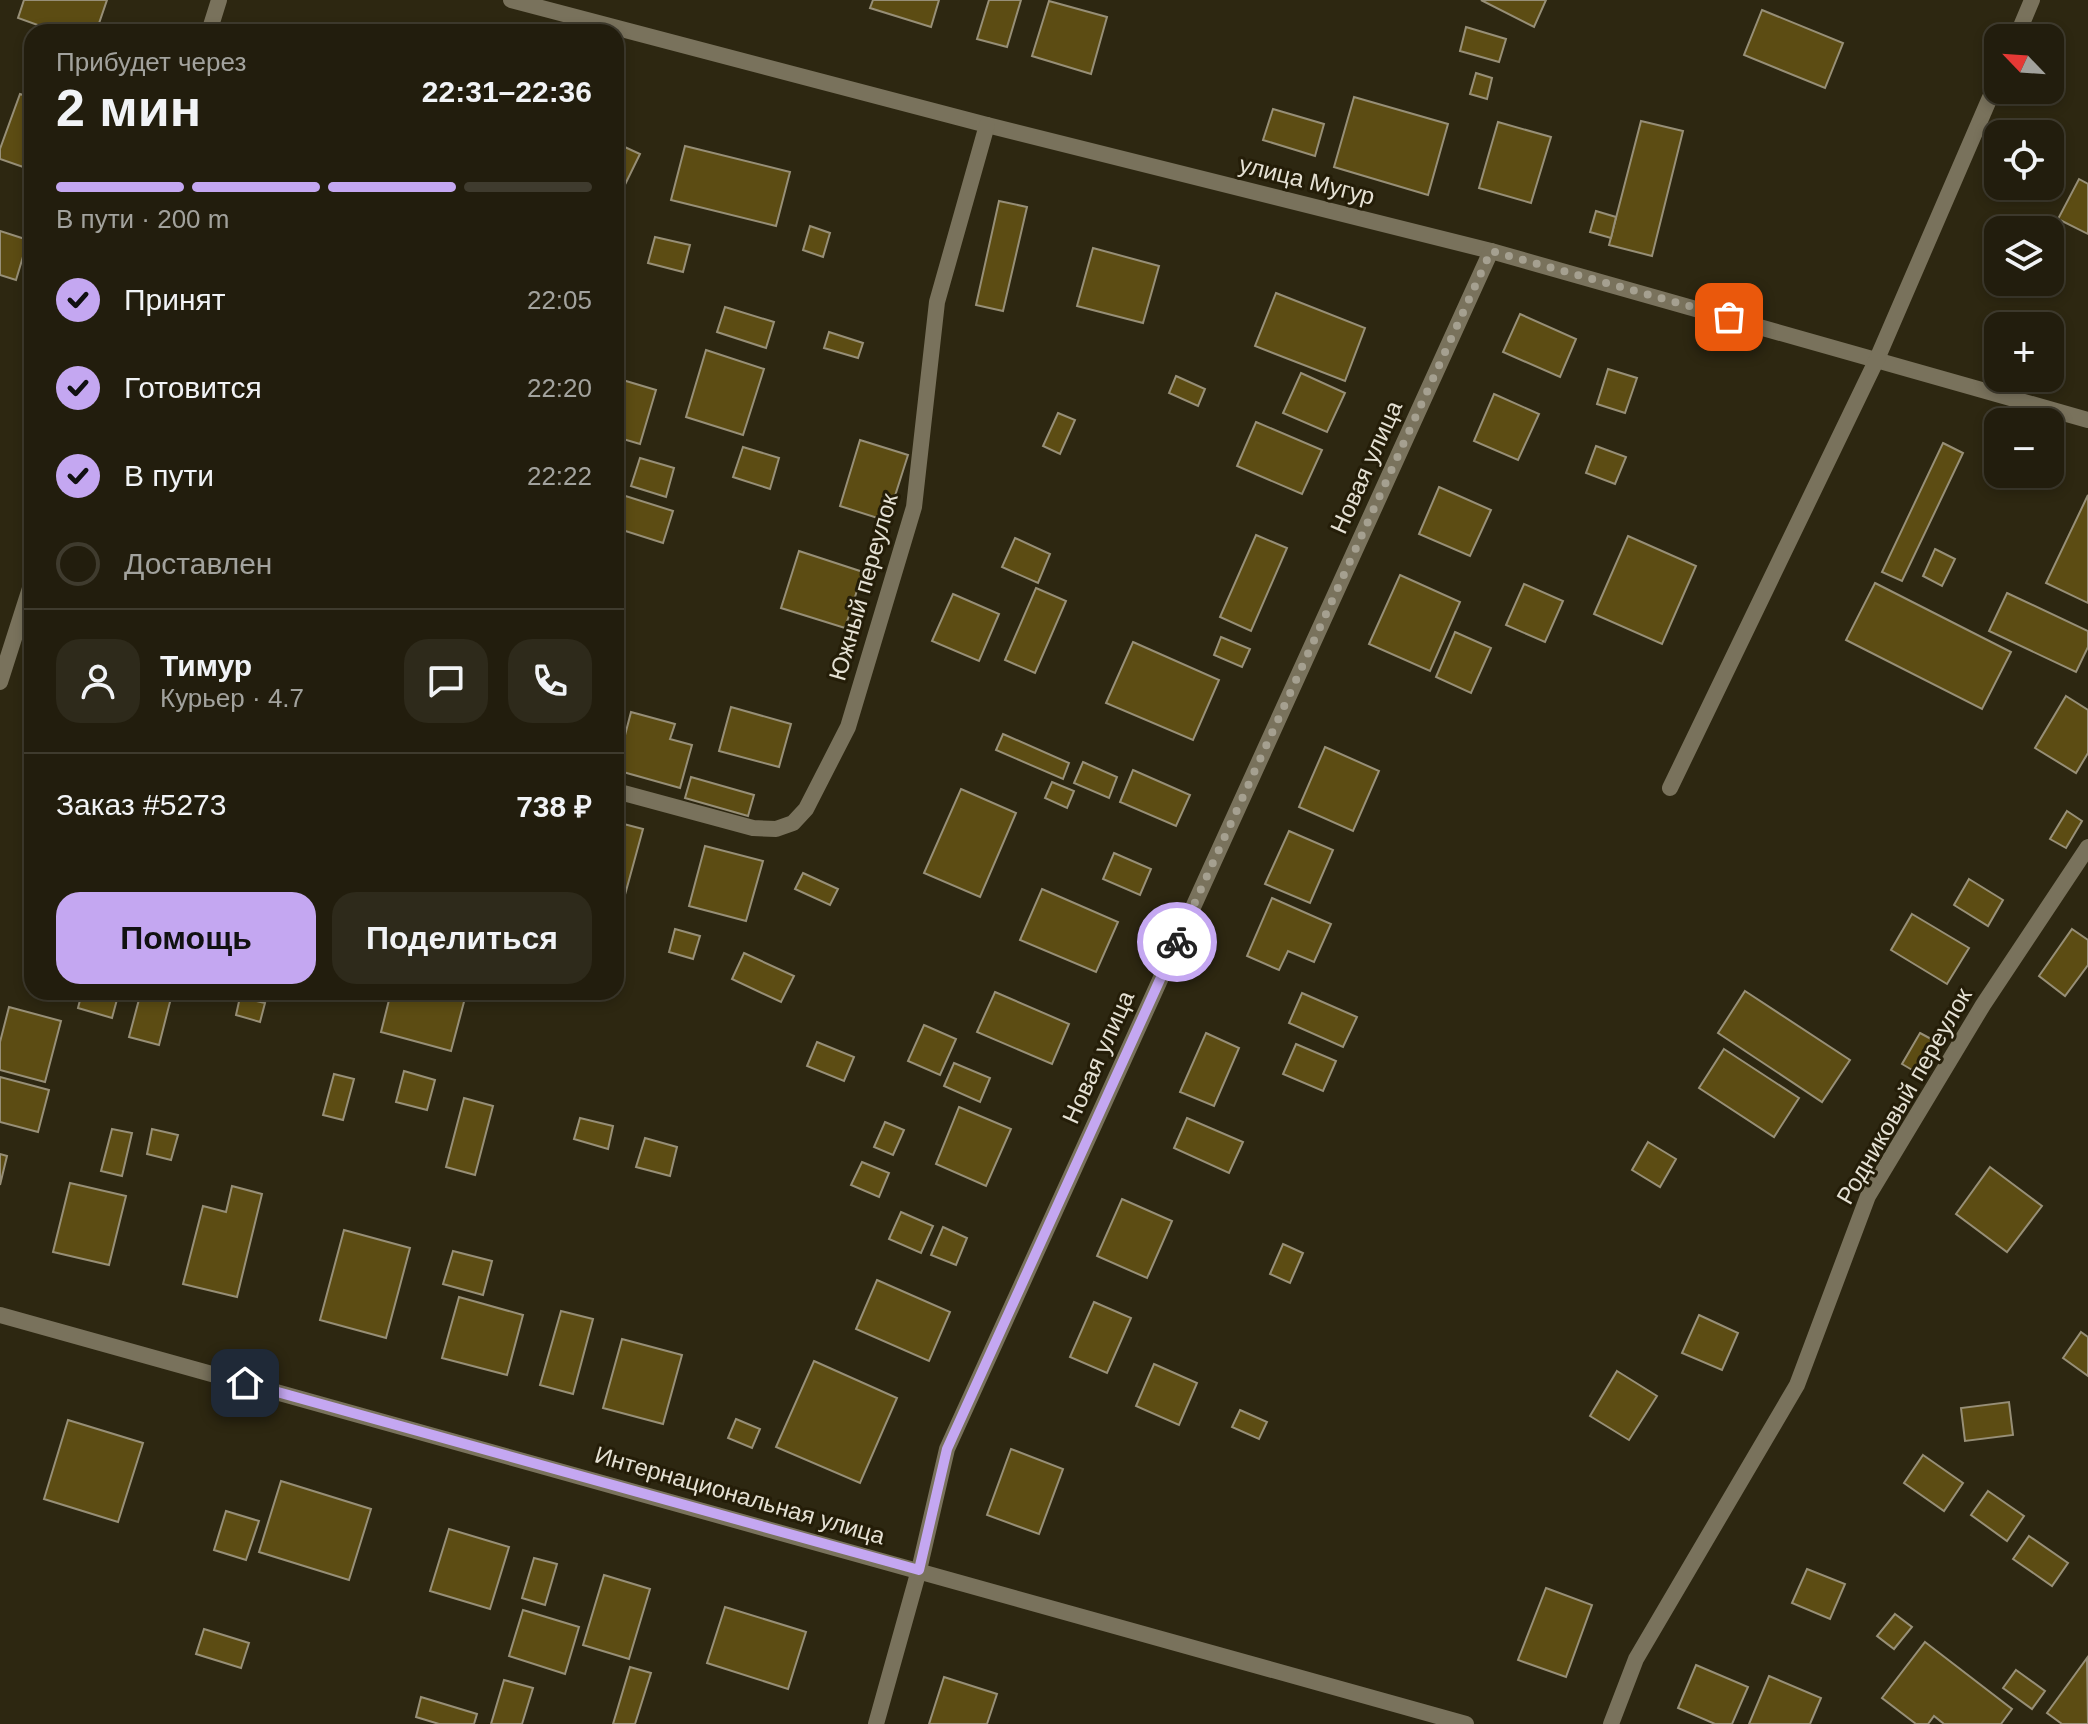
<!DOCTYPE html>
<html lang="ru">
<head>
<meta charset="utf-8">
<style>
  body { margin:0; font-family:Helvetica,sans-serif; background:#2e2a1b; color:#f1f3f6; height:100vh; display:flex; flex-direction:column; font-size:30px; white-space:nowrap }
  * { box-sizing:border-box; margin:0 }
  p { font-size:26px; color:#a2a29d }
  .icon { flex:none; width:44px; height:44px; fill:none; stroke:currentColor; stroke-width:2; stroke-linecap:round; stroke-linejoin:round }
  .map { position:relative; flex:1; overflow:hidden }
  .sheet { position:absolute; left:24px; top:24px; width:600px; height:976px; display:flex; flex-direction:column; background:#221d0d; border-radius:24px; box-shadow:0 4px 12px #0003,0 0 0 2px #3f3b2e }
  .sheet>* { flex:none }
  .needle { width:52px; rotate:295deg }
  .fabs { position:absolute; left:1984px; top:24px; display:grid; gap:16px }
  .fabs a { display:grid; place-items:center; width:80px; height:80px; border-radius:16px; background:#221d0d; box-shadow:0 4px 12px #0003,0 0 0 2px #3f3b2e; font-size:40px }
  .pin { position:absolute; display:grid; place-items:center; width:68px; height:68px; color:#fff; margin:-34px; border-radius:16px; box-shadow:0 4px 12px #0006 }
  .courier { position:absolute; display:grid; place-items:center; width:80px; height:80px; margin:-40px; border:6px solid #c4a7f1; border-radius:50%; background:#fff; color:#222; box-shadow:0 2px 10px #0007 }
  .head em { font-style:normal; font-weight:700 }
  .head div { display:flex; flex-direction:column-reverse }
  .head { display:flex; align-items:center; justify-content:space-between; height:136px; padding:0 32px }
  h1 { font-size:52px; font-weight:700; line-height:60px }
  .bar { display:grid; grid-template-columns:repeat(4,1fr); gap:12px 8px; align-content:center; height:96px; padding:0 32px }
  .bar i { height:10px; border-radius:6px; background:#3f3b2e }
  .bar .current { background:#c4a7f1 }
  .bar p { grid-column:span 4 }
  .line { display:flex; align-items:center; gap:20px; padding:0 32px; border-top:2px solid #3f3b2e }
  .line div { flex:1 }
  .round { display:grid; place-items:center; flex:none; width:84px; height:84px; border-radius:24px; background:#2e2a1b }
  ol { padding:0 32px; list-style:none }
  li { display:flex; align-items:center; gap:24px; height:88px }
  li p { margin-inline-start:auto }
  li .icon { padding:8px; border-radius:50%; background:#c4a7f1; color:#111; stroke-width:4 }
  li:last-child { color:#a2a29d }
  li i { width:44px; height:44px; border:4px solid #3f3b2e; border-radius:50% }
  .action { display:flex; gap:16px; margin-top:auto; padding:16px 32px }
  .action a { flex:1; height:92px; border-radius:24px; background:#c4a7f1; color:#111; font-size:32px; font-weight:700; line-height:92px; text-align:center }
  .action a+a { background:#2e2a1b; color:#f1f3f6 }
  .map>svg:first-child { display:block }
</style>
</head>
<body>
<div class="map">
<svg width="2088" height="1724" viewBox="0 0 2088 1724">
  <rect width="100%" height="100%" fill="#2d2711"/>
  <g fill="#5c4c13" stroke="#978f77" stroke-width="2">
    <path d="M 24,0 L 107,0 L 96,32 L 57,32 L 18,18 Z"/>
    <path d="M 873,0 L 939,0 L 931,27 L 870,8 Z"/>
    <path d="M 989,0 L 1021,0 L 1007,47 L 977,39 Z"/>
    <path d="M 1481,0 L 1546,0 L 1534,27 Z"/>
    <path d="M 1049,1 L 1107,17 L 1091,74 L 1032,56 Z"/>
    <path d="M 1762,10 L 1843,43 L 1825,88 L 1744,55 Z"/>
    <path d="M 1466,27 L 1506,39 L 1499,62 L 1460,51 Z"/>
    <path d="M 1476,73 L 1492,78 L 1487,99 L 1470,94 Z"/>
    <path d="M 20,94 L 32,98 L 32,170 L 0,159 L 0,149 Z"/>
    <path d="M 1354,97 L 1448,124 L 1428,195 L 1334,167 Z"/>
    <path d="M 1273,109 L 1324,124 L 1315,156 L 1263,140 Z"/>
    <path d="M 1641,121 L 1683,131 L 1652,256 L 1609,245 Z"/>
    <path d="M 1498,122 L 1551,137 L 1531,203 L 1479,188 Z"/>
    <path d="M 616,143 L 640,154 L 616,203 Z"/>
    <path d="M 685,146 L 790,172 L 776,226 L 671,200 Z"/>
    <path d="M 2079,179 L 2088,184 L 2088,234 L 2058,219 Z"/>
    <path d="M 999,201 L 1027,207 L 1003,311 L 976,305 Z"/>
    <path d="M 1596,211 L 1616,217 L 1611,238 L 1590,232 Z"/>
    <path d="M 810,226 L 830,233 L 823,257 L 803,250 Z"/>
    <path d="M 0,231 L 28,240 L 16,280 L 0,275 Z"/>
    <path d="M 655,237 L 690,245 L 683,272 L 648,263 Z"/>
    <path d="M 1093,248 L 1159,266 L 1143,323 L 1077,306 Z"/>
    <path d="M 1276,293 L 1365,328 L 1345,381 L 1255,346 Z"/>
    <path d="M 725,307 L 774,322 L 766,348 L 717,332 Z"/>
    <path d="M 1520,314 L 1576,339 L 1560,377 L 1503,352 Z"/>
    <path d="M 829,332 L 863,343 L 858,358 L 824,348 Z"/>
    <path d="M 706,350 L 764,369 L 743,435 L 686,417 Z"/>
    <path d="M 1608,369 L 1637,378 L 1625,413 L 1597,404 Z"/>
    <path d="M 1301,373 L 1345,393 L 1327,432 L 1283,413 Z"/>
    <path d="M 1176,376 L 1205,389 L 1198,406 L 1169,393 Z"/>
    <path d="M 616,378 L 656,390 L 640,444 L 616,437 Z"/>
    <path d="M 1494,394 L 1539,414 L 1518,460 L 1474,441 Z"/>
    <path d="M 1058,413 L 1075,420 L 1060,454 L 1043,446 Z"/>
    <path d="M 1256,422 L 1322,450 L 1302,494 L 1237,466 Z"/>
    <path d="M 860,440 L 908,455 L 887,521 L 840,506 Z"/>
    <path d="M 1943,443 L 1963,453 L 1902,581 L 1882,572 Z"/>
    <path d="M 1596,446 L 1626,457 L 1615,484 L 1586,473 Z"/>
    <path d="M 743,447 L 779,458 L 770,489 L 733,477 Z"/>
    <path d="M 640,458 L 674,468 L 666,497 L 631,486 Z"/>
    <path d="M 1439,487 L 1491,510 L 1470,556 L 1419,534 Z"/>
    <path d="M 616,493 L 673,511 L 663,543 L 616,528 Z"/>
    <path d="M 2088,495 L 2088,603 L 2046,583 Z"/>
    <path d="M 1256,535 L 1287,548 L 1251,631 L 1220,617 Z"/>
    <path d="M 1628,536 L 1696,566 L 1662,644 L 1594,614 Z"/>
    <path d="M 1015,538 L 1050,554 L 1038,583 L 1002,567 Z"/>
    <path d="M 1935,549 L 1955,559 L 1942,586 L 1923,576 Z"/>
    <path d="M 799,551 L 863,572 L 845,628 L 781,608 Z"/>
    <path d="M 1400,575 L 1460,602 L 1430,671 L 1369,644 Z"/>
    <path d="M 1875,583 L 2011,652 L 1982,709 L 1846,640 Z"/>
    <path d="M 1524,584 L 1563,601 L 1545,642 L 1506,625 Z"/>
    <path d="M 1036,588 L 1066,601 L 1035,673 L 1005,660 Z"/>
    <path d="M 2007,593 L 2088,631 L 2088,647 L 2076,672 L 1989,631 Z"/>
    <path d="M 953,594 L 999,614 L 979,661 L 932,641 Z"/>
    <path d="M 1455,632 L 1491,648 L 1471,693 L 1436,677 Z"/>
    <path d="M 1221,637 L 1250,649 L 1242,667 L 1214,655 Z"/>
    <path d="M 1133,642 L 1219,680 L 1193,740 L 1106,703 Z"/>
    <path d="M 2066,696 L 2088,710 L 2088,753 L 2076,773 L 2035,748 Z"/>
    <path d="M 731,707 L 791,724 L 779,767 L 719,751 Z"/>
    <path d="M 631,712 L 675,724 L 670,739 L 692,745 L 680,788 L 616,770 Z"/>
    <path d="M 1003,734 L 1069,763 L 1063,779 L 996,750 Z"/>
    <path d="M 1325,747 L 1379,771 L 1353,831 L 1299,807 Z"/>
    <path d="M 1083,762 L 1117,777 L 1109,798 L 1074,783 Z"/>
    <path d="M 1133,770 L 1190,795 L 1176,826 L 1120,802 Z"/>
    <path d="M 691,777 L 754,795 L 748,816 L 685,798 Z"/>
    <path d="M 1052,782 L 1074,791 L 1067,808 L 1045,798 Z"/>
    <path d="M 961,789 L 1016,813 L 980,897 L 924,873 Z"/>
    <path d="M 2067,811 L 2082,821 L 2066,848 L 2050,839 Z"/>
    <path d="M 616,822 L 643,829 L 623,902 L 616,900 Z"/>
    <path d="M 1289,831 L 1333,850 L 1310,903 L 1265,884 Z"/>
    <path d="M 705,846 L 763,861 L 746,921 L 689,906 Z"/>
    <path d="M 1114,853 L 1151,869 L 1140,895 L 1103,879 Z"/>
    <path d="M 803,873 L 838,889 L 830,905 L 795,889 Z"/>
    <path d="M 1969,879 L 2003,900 L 1988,926 L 1954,905 Z"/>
    <path d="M 1042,889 L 1118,922 L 1096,972 L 1020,940 Z"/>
    <path d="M 1272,898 L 1331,924 L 1314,962 L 1288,951 L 1279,970 L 1247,956 Z"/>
    <path d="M 1912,914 L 1969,948 L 1947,984 L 1891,950 Z"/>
    <path d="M 675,929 L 700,936 L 693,959 L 669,952 Z"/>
    <path d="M 2072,929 L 2088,940 L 2088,965 L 2065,996 L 2039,976 Z"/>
    <path d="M 744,953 L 794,976 L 781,1002 L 732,979 Z"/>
    <path d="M 1745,991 L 1850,1060 L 1822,1102 L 1718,1033 Z"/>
    <path d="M 82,992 L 119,992 L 112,1018 L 78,1008 Z"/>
    <path d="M 141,992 L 171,998 L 159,1045 L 129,1037 Z"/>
    <path d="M 391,992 L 441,992 L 465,998 L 451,1051 L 381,1032 Z"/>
    <path d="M 995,992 L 1069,1024 L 1052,1064 L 977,1032 Z"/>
    <path d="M 1302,993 L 1357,1017 L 1343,1047 L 1289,1023 Z"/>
    <path d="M 240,997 L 265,1003 L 260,1022 L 236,1015 Z"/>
    <path d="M 9,1007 L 61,1021 L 45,1082 L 0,1070 L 0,1042 Z"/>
    <path d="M 924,1025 L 956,1039 L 940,1075 L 908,1061 Z"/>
    <path d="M 1206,1033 L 1239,1048 L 1214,1106 L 1180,1092 Z"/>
    <path d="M 1920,1033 L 1933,1040 L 1914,1071 L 1902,1064 Z"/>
    <path d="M 817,1042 L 854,1057 L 844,1081 L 807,1066 Z"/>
    <path d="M 1296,1044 L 1336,1061 L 1323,1091 L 1283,1074 Z"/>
    <path d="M 1724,1049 L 1799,1098 L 1774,1137 L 1699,1088 Z"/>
    <path d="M 954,1063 L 990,1078 L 980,1102 L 944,1086 Z"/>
    <path d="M 404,1071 L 435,1080 L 427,1110 L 396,1102 Z"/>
    <path d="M 334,1074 L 354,1079 L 343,1120 L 323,1115 Z"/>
    <path d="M 0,1077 L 49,1090 L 38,1132 L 0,1122 Z"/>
    <path d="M 464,1098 L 493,1106 L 475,1175 L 446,1167 Z"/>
    <path d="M 959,1107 L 1011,1129 L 986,1186 L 936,1164 Z"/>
    <path d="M 580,1118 L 613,1126 L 608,1149 L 574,1139 Z"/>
    <path d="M 1187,1118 L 1243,1142 L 1229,1173 L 1174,1148 Z"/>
    <path d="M 885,1122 L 904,1130 L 893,1155 L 874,1147 Z"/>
    <path d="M 112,1129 L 132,1133 L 122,1176 L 101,1171 Z"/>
    <path d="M 152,1129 L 178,1135 L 171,1160 L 147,1154 Z"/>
    <path d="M 645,1138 L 677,1147 L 670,1176 L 636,1167 Z"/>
    <path d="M 1648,1142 L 1676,1159 L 1660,1187 L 1632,1170 Z"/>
    <path d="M 0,1154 L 7,1156 L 0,1185 Z"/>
    <path d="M 862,1162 L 889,1173 L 879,1197 L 851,1185 Z"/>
    <path d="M 1990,1167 L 2042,1206 L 2007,1252 L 1956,1214 Z"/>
    <path d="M 70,1183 L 126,1196 L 109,1265 L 53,1252 Z"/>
    <path d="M 232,1186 L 262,1194 L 237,1297 L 183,1284 L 203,1206 L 226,1212 Z"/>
    <path d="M 1122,1199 L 1172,1221 L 1147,1278 L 1097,1256 Z"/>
    <path d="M 901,1212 L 933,1226 L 921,1253 L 889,1239 Z"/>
    <path d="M 943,1227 L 967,1238 L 956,1265 L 931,1255 Z"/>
    <path d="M 344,1230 L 410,1248 L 386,1338 L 320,1320 Z"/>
    <path d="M 1283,1244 L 1303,1253 L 1290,1283 L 1270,1274 Z"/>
    <path d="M 453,1251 L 492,1261 L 483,1295 L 443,1284 Z"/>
    <path d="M 877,1280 L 950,1312 L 929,1361 L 856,1329 Z"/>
    <path d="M 459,1297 L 523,1315 L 507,1375 L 442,1358 Z"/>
    <path d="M 1094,1302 L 1131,1318 L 1107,1373 L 1070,1357 Z"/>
    <path d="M 561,1311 L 593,1319 L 573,1394 L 540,1385 Z"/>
    <path d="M 1699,1315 L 1738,1333 L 1722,1370 L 1682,1353 Z"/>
    <path d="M 2081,1332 L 2088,1337 L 2088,1376 L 2063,1358 Z"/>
    <path d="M 622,1339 L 682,1355 L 663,1424 L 603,1408 Z"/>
    <path d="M 814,1361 L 897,1398 L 860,1483 L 776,1447 Z"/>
    <path d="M 1154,1364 L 1197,1383 L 1179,1425 L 1136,1406 Z"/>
    <path d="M 1617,1371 L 1657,1396 L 1629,1440 L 1590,1416 Z"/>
    <path d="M 2009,1402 L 2013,1435 L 1965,1441 L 1961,1408 Z"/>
    <path d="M 1240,1410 L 1267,1422 L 1259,1439 L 1232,1427 Z"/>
    <path d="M 736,1419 L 760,1429 L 752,1448 L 728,1438 Z"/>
    <path d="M 68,1420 L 143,1443 L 118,1522 L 44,1499 Z"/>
    <path d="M 1011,1449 L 1063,1469 L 1039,1534 L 987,1515 Z"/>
    <path d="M 1923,1455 L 1963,1483 L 1944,1511 L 1904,1483 Z"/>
    <path d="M 281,1481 L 371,1509 L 349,1580 L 259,1552 Z"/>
    <path d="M 1988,1491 L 2024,1516 L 2007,1541 L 1971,1515 Z"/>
    <path d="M 226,1511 L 259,1521 L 246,1560 L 214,1550 Z"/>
    <path d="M 449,1529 L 509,1547 L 490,1609 L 430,1591 Z"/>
    <path d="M 2029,1536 L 2068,1563 L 2052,1586 L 2013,1559 Z"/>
    <path d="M 534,1558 L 557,1564 L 545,1605 L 522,1598 Z"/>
    <path d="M 1807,1569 L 1845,1584 L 1830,1619 L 1792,1603 Z"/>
    <path d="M 604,1575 L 650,1589 L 629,1659 L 583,1645 Z"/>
    <path d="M 1546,1588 L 1592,1605 L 1566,1677 L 1518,1660 Z"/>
    <path d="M 725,1607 L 806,1632 L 788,1689 L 707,1663 Z"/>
    <path d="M 523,1610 L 579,1627 L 565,1674 L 509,1656 Z"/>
    <path d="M 1895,1614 L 1912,1627 L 1894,1649 L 1877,1636 Z"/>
    <path d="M 204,1629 L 249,1643 L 241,1668 L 196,1654 Z"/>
    <path d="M 1925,1642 L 2012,1709 L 2001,1724 L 1944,1724 L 1934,1716 L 1928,1724 L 1916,1724 L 1882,1698 Z"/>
    <path d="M 2087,1658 L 2088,1724 L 2062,1724 L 2047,1713 Z"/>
    <path d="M 1696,1665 L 1748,1687 L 1732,1724 L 1715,1724 L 1678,1708 Z"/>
    <path d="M 630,1667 L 651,1673 L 635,1724 L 613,1724 Z"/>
    <path d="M 2016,1670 L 2045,1691 L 2032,1709 L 2003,1688 Z"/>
    <path d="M 1769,1676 L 1821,1698 L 1810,1724 L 1749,1724 Z"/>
    <path d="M 944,1677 L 997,1694 L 987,1724 L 929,1724 Z"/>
    <path d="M 504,1680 L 533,1688 L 522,1724 L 491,1724 Z"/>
    <path d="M 421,1697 L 477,1714 L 474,1724 L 439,1724 L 416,1717 Z"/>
  </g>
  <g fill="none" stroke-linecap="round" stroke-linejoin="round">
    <g stroke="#79725c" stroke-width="16">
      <path d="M 511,0 L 987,125 L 1491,251 L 2088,420"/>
      <path d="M 2016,38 L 2032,0"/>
      <path d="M 1670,788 L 1877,359 L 1998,79"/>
      <path d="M 616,791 L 753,828 L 776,829 L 793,823 L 806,809 L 848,727 L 914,507 L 937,302 L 987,125"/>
      <path d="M 876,1724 L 919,1570 L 947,1449 L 1491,251"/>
      <path d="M 1611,1724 L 1636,1659 L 1797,1385 L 1868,1196 L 1983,1005 L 2088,847"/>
    </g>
    <g stroke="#79725c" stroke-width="16">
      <path d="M 209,32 L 219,0"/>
      <path d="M 0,682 L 32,582"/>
      <path d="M 0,1315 L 1466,1724"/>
    </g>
  </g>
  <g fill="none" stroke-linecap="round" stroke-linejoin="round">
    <path stroke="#a5a090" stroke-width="8" stroke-dasharray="0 14.4" d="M 1177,942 L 1491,251 L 1729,317"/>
    <path stroke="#c4a7f1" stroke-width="10" d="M 245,1383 L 919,1570 L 947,1449 L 1177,942"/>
  </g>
  <g text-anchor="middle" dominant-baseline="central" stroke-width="6" stroke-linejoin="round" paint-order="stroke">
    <g font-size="24" fill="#e5e1d4" stroke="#241d08">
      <text transform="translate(1307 180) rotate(14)">улица Мугур</text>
      <text transform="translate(1366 467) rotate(-66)">Новая улица</text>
      <text transform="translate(863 587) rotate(-74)">Южный переулок</text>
      <text transform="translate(1098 1057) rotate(-66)">Новая улица</text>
      <text transform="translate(1904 1096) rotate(-60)">Родниковый переулок</text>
      <text transform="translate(740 1495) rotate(16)">Интернациональная улица</text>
    </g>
  </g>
</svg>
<div class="fabs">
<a><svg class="needle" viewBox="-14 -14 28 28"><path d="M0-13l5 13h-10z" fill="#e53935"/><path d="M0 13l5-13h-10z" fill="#a2a29d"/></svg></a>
<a><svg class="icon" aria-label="locate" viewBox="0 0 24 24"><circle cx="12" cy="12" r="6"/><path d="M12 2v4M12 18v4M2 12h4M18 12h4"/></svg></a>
<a><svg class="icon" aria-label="layers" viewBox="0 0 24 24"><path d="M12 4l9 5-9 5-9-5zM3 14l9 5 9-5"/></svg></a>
<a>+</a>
<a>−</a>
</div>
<div class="pin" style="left:1729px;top:317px;background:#ea580c"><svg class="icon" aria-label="bag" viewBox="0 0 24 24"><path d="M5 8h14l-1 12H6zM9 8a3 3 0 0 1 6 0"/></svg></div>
<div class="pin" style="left:245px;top:1383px;background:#1f2937"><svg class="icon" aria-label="home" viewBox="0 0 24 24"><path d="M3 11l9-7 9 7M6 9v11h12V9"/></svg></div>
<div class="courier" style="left:1177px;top:942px"><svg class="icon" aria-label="bike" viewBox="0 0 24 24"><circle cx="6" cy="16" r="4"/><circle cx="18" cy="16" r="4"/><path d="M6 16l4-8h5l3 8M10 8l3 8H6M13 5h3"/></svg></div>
<section class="sheet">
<div class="head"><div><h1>2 мин</h1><p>Прибудет через</p></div><em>22:31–22:36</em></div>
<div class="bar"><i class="current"></i><i class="current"></i><i class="current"></i><i></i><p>В пути · 200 m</p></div>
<ol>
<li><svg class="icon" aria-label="check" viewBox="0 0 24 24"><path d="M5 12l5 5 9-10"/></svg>Принят<p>22:05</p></li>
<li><svg class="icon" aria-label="check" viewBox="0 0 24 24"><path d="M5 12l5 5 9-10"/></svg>Готовится<p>22:20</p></li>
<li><svg class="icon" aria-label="check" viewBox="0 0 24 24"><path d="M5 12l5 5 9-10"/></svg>В пути<p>22:22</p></li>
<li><i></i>Доставлен</li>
</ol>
<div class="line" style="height:144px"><a class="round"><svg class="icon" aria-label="person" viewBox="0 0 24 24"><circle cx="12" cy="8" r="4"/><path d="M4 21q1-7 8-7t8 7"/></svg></a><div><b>Тимур</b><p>Курьер · 4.7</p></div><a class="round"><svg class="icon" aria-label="chat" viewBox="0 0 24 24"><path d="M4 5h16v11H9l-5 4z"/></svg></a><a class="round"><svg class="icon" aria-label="phone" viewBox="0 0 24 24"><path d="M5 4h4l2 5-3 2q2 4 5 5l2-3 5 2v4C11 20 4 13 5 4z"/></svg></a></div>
<div class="line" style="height:104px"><div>Заказ #5273</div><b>738 ₽</b></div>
<div class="action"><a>Помощь</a><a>Поделиться</a></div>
</section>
</div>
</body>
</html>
